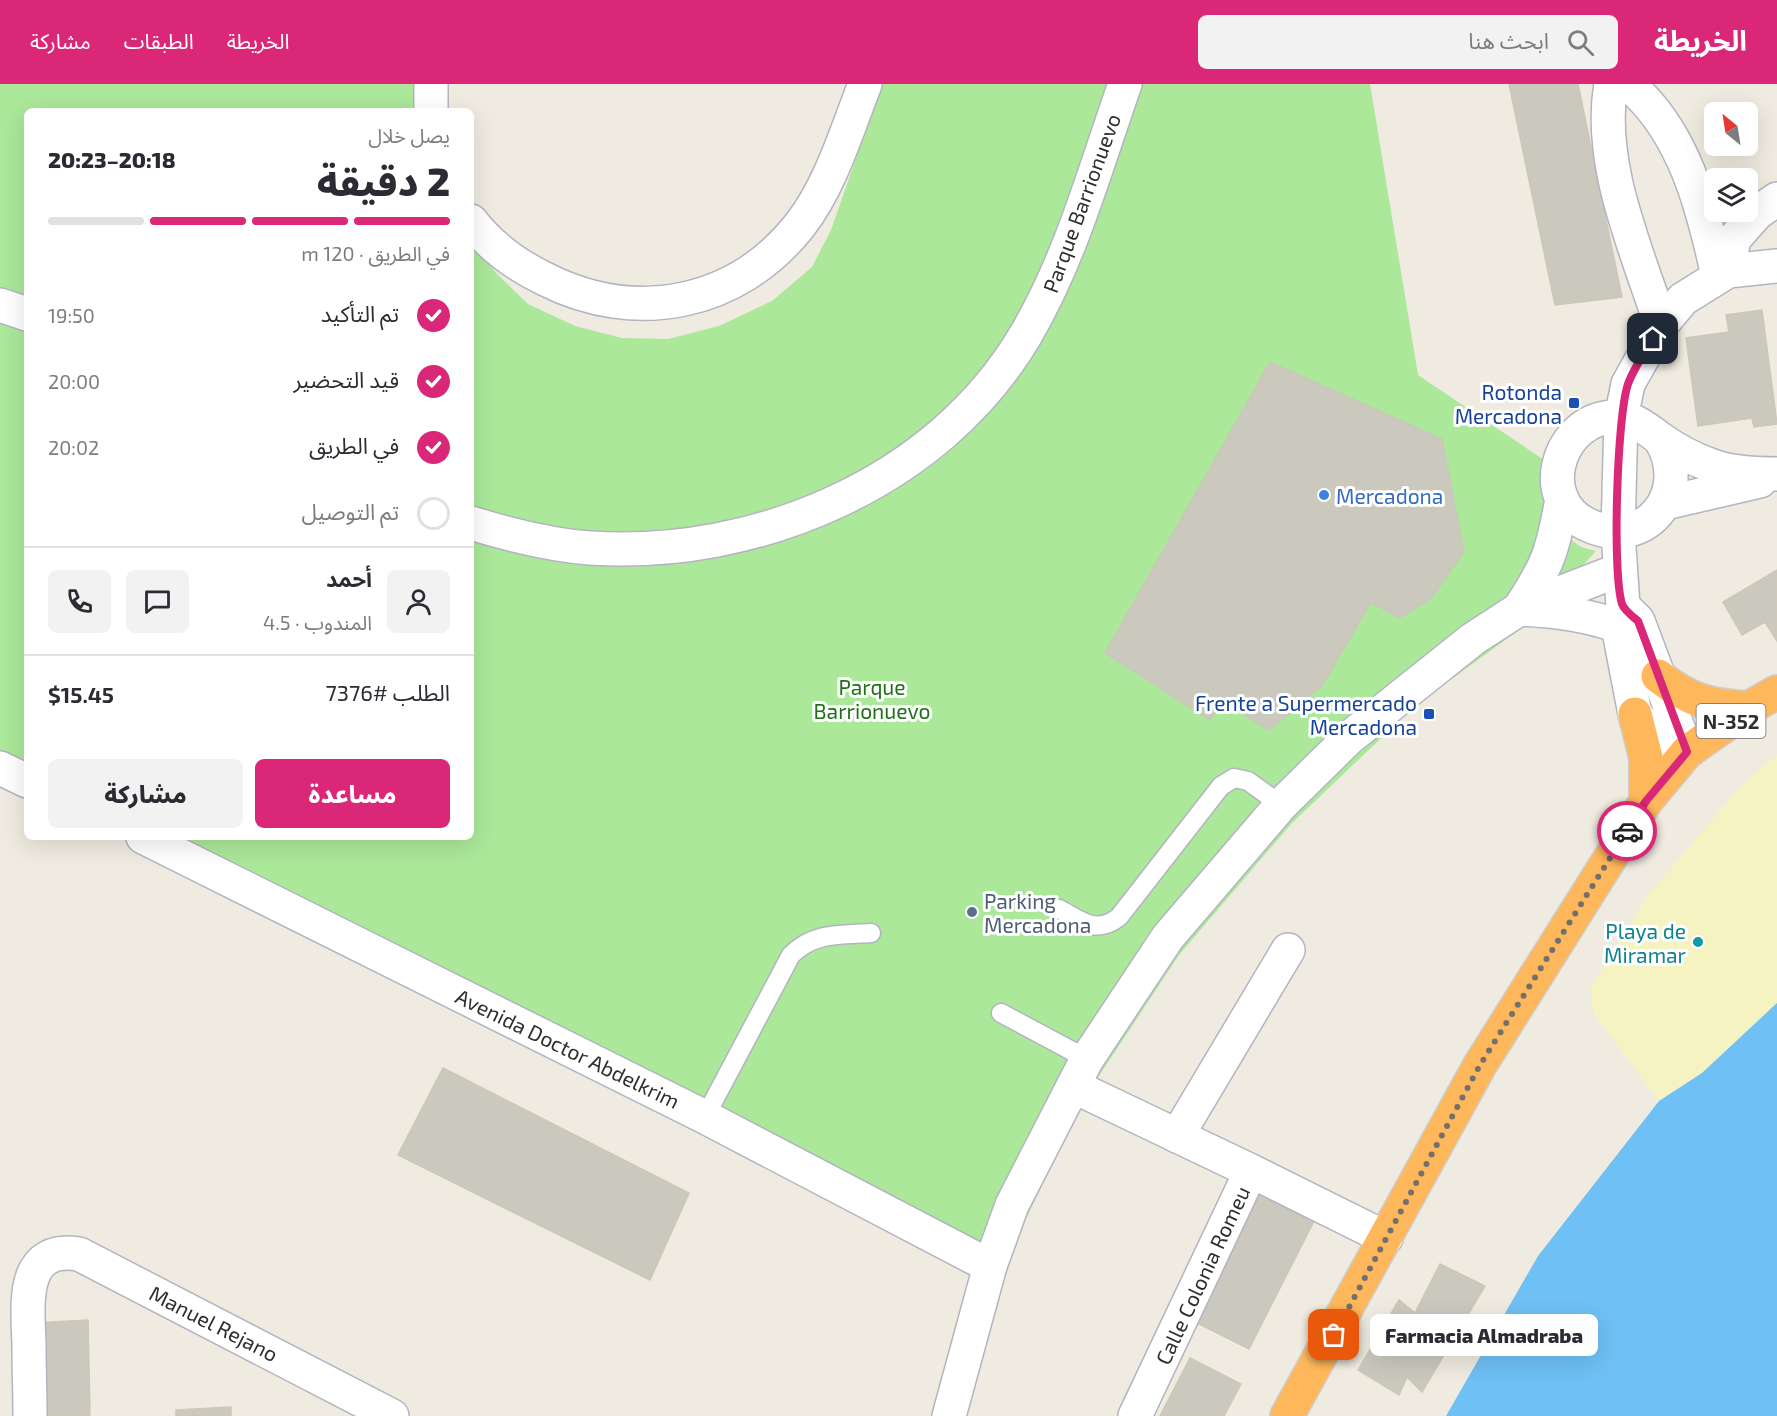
<!DOCTYPE html>
<html lang="ar">
<head>
<meta charset="utf-8">
<style>
  body { margin:0; font-family:"Exo 2","Noto Sans Arabic",sans-serif; background:#f2f2f3; color:#2b2b33; direction:rtl; height:100vh; display:flex; flex-direction:column; font-size:22px; white-space:nowrap }
  * { box-sizing:border-box; margin:0 }
  p { font-size:20px; color:#7c7c81 }
  .icon { flex:none; width:33px; height:33px; fill:none; stroke:currentColor; stroke-width:2; stroke-linecap:round; stroke-linejoin:round }
  .map { position:relative; flex:1; overflow:hidden; direction:ltr }
  .drawer { position:absolute; left:24px; top:24px; width:450px; height:732px; display:flex; flex-direction:column; background:#fff; border-radius:9px; box-shadow:0 6px 24px #0002; direction:rtl }
  .drawer>* { flex:none }
  .needle { width:39px; rotate:330deg }
  .fabs { position:absolute; left:1704px; top:18px; display:grid; gap:12px }
  .fabs a { display:grid; place-items:center; width:54px; height:54px; border-radius:9px; background:#fff; box-shadow:0 6px 24px #0002; font-size:30px }
  .pin { position:absolute; display:grid; place-items:center; width:51px; height:51px; color:#fff; margin:-26px; border-radius:12px; box-shadow:0 3px 9px #0006 }
  .courier { position:absolute; display:grid; place-items:center; width:60px; height:60px; margin:-30px; border:4px solid #db2777; border-radius:50%; background:#fff; color:#222; box-shadow:0 2px 8px #0007 }
  .bubble { position:absolute; height:42px; border-radius:9px; background:#fff; box-shadow:0 6px 24px #0002; font-size:20px; font-weight:800; line-height:42px; text-align:center; direction:rtl }
  .head em { font-style:normal; font-weight:800 }
  .head div { display:flex; flex-direction:column-reverse }
  .head { display:flex; align-items:center; justify-content:space-between; height:102px; padding:0 24px }
  h1 { font-size:39px; font-weight:800; line-height:45px }
  .bar { display:grid; grid-template-columns:repeat(4,1fr); gap:9px 6px; align-content:center; height:72px; padding:0 24px }
  .bar i { height:8px; border-radius:4px; background:#e1e1e2 }
  .bar .on { background:#db2777 }
  .bar p { grid-column:span 4 }
  .line { display:flex; align-items:center; gap:15px; padding:0 24px; border-top:2px solid #e1e1e2 }
  .line div { flex:1 }
  .round { display:grid; place-items:center; flex:none; width:63px; height:63px; border-radius:9px; background:#f2f2f3 }
  ol { padding:0 24px; list-style:none }
  li { display:flex; align-items:center; gap:18px; height:66px }
  li p { margin-inline-start:auto }
  li .icon { padding:6px; border-radius:50%; background:#db2777; color:#fff; stroke-width:4 }
  li:last-child { color:#7c7c81 }
  li i { width:33px; height:33px; border:3px solid #e1e1e2; border-radius:50% }
  .action { display:flex; gap:12px; margin-top:auto; padding:12px 24px }
  .action a { flex:1; height:69px; border-radius:9px; background:#db2777; color:#fff; font-size:24px; font-weight:800; line-height:69px; text-align:center }
  .action a+a { background:#f2f2f3; color:#2b2b33 }
  header { display:flex; align-items:center; gap:36px; box-sizing:border-box; height:84px; padding:0 30px; background:#db2777; color:#fff }
  header strong { font-size:28px }
  nav { display:flex; gap:33px; margin-inline-start:auto; font-size:21px }
  .search { width:420px; height:54px; background:#f2f2f3; display:flex; align-items:center; gap:15px; box-sizing:border-box; padding:0 21px; border-radius:9px; color:#7c7c81; font-size:22px }
  .map>svg:first-child { display:block }
</style>
</head>
<body>
<header>
<strong>الخريطة</strong>
<div class="search"><svg class="icon" aria-label="search" viewBox="0 0 24 24"><circle cx="10" cy="10" r="6"/><path d="M15 15l6 6"/></svg>ابحث هنا</div>
<nav><a>الخريطة</a><a>الطبقات</a><a>مشاركة</a></nav>
</header>
<div class="map">
<svg width="1777" height="1332" viewBox="0 0 1777 1332">
  <rect width="100%" height="100%" fill="#efebe0"/>
  <g fill="#abe89a">
    <path d="M 0,0 L 447,0 L 444,27 L 27,27 L 27,696 L 0,683 Z"/>
    <path d="M 882,0 L 1370,0 L 1418,291 L 1562,388 C 1563,409 1557,448 1578,461 C 1582,464 1590,465 1596,467 L 1534,535 L 1416,621 L 1292,739 L 1179,871 L 1083,1016 L 1003,1183 L 142,753 L 471,753 L 471,158 L 498,191 L 528,220 L 575,242 L 622,254 L 668,255 L 719,242 L 772,217 L 812,183 L 831,146 Z"/>
  </g>
  <path fill="#f5f3c2" d="M 1777,671 L 1777,919 L 1702,989 L 1659,1017 L 1594,930 L 1590,905 L 1648,811 L 1741,702 Z"/>
  <path fill="#6fc0f5" d="M 1777,919 L 1777,1332 L 1446,1332 L 1538,1172 L 1659,1017 L 1702,989 Z"/>
  <g fill="#cbc9be" stroke="#cbc7b9" stroke-width="1.5">
    <path d="M 1509,0 L 1578,0 L 1622,213 L 1555,221 Z"/>
    <path d="M 1762,226 L 1777,340 L 1754,343 L 1752,334 L 1698,342 L 1686,254 L 1729,248 L 1726,231 Z"/>
    <path d="M 1270,278 L 1442,355 L 1464,467 L 1431,515 L 1399,534 L 1371,518 L 1322,602 L 1269,646 L 1222,617 L 1210,636 L 1105,569 Z"/>
    <path d="M 1777,486 L 1777,557 L 1765,538 L 1742,551 L 1723,518 Z"/>
    <path d="M 443,984 L 689,1109 L 650,1196 L 398,1071 Z"/>
    <path d="M 1259,1110 L 1314,1137 L 1249,1265 L 1195,1238 Z"/>
    <path d="M 1440,1180 L 1485,1202 L 1422,1308 L 1407,1293 L 1399,1311 L 1358,1286 L 1399,1216 L 1415,1229 Z"/>
    <path d="M 88,1236 L 90,1332 L 36,1332 L 34,1239 Z"/>
    <path d="M 1190,1274 L 1241,1300 L 1224,1332 L 1160,1332 Z"/>
    <path d="M 231,1323 L 231,1332 L 176,1332 L 176,1326 Z"/>
  </g>
  <g fill="none" stroke-linecap="round" stroke-linejoin="round">
    <defs>
      <g id="lane">
        <path d="M 1059,825 C 1082,837 1096,851 1119,833 L 1221,702 L 1234,694 L 1248,697 L 1281,721"/>
        <path d="M 1001,929 L 1087,975"/>
        <path d="M 705,1033 L 791,871 C 814,848 840,851 871,849"/>
      </g>
      <g id="street">
        <path d="M 1611,0 C 1597,80 1637,166 1661,241"/>
        <path d="M 1628,0 C 1684,47 1703,123 1718,192"/>
        <path d="M 431,27 L 431,0"/>
        <path d="M 471,137 C 491,163 516,181 545,195 C 636,241 737,221 800,141 C 831,101 847,46 865,0"/>
        <path d="M 1728,187 L 1734,155 L 1757,129 L 1777,115"/>
        <path d="M 0,221 L 27,230"/>
        <path d="M 1660,355 C 1694,409 1644,469 1586,440 C 1537,416 1556,343 1605,334 C 1629,329 1644,343 1662,356 C 1676,366 1693,375 1710,381 C 1730,389 1755,390 1777,390"/>
        <path d="M 1665,419 L 1760,397"/>
        <path d="M 471,439 C 510,451 549,461 590,464 C 756,475 938,399 1025,252 C 1071,174 1095,85 1125,0"/>
        <path d="M 1519,525 C 1548,482 1553,466 1562,415"/>
        <path d="M 0,684 L 27,697"/>
        <path d="M 143,753 L 705,1033 L 990,1182"/>
        <path d="M 1073,1002 L 1251,1087"/>
        <path d="M 1177,1052 L 1288,866"/>
        <path d="M 30,1332 C 30,1308 29,1285 29,1261 C 28,1222 19,1161 79,1170 L 392,1332"/>
        <path d="M 949,1332 L 990,1182 L 1012,1121 L 1087,975 L 1168,853 L 1281,721 L 1349,654 L 1473,555 L 1519,525 L 1619,486"/>
        <path d="M 1135,1332 L 1251,1087 L 1386,1154"/>
      </g>
      <g id="secondary">
        <path d="M 1623,522 L 1638,537 L 1687,668"/>
        <path d="M 1519,525 C 1554,527 1584,530 1618,542"/>
        <path d="M 1687,668 L 1655,652 L 1635,630 L 1618,542 L 1623,522 L 1618,448 L 1621,334 L 1628,300 L 1661,241 L 1683,215 L 1728,187 L 1777,182"/>
      </g>
      <g id="highway">
        <path d="M 1658,592 C 1690,617 1709,622 1749,624"/>
        <path d="M 1635,630 L 1646,674 L 1646,717"/>
        <path d="M 1287,1332 L 1480,981 L 1646,717 L 1687,668 L 1749,624 L 1777,608"/>
      </g>
    </defs>
    <use href="#lane" stroke="#b4b4c1" stroke-width="21"/>
    <use href="#street" stroke="#b4b4c1" stroke-width="36"/>
    <use href="#secondary" stroke="#b4b4c1" stroke-width="36"/>
    <use href="#highway" stroke="#cdcdcd" stroke-width="36"/>
    <use href="#lane" stroke="#fff" stroke-width="18"/>
    <use href="#street" stroke="#fff" stroke-width="33"/>
    <use href="#secondary" stroke="#fff" stroke-width="33"/>
    <use href="#highway" stroke="#ffb75b" stroke-width="33"/>
  </g>
  <g fill="none" stroke-linecap="round" stroke-linejoin="round">
    <path stroke="#72706c" stroke-width="6" stroke-dasharray="0 10.8" d="M 1334,1251 L 1480,981 L 1627,747"/>
    <path stroke="#db2777" stroke-width="8" d="M 1627,747 L 1646,717 L 1687,668 L 1638,537 C 1633,533 1624,526 1622,520 C 1612,488 1617,332 1628,300 C 1634,284 1644,269 1653,255"/>
  </g>
  <g fill="#1a4fb4" stroke="#fff" stroke-width="2">
    <rect x="1568" y="313" width="12" height="12" rx="3"/>
    <rect x="1423" y="624" width="12" height="12" rx="3"/>
  </g>
  <circle fill="#3f7fe0" stroke="#fff" stroke-width="2" cx="1324" cy="411" r="6"/>
  <circle fill="#5c6f8a" stroke="#fff" stroke-width="2" cx="972" cy="828" r="6"/>
  <circle fill="#0f9aa8" stroke="#fff" stroke-width="2" cx="1698" cy="858" r="6"/>
  <g text-anchor="middle" dominant-baseline="central" stroke-width="6" stroke-linejoin="round" paint-order="stroke">
    <rect fill="#fff" stroke="#6d6d6d" stroke-width="1.5" x="1696.5" y="620" width="69" height="34" rx="4.5"/>
    <g font-size="20" font-weight="bold" fill="#2e2e2e">
      <text x="1731" y="637">N-352</text>
    </g>
    <g font-size="21" fill="#2e2e2e" stroke="#fff">
      <text transform="translate(1081 119) rotate(-70)">Parque Barrionuevo</text>
      <text transform="translate(568 964) rotate(26)">Avenida Doctor Abdelkrim</text>
      <text transform="translate(1202 1191) rotate(-65)">Calle Colonia Romeu</text>
      <text transform="translate(214 1239) rotate(27)">Manuel Rejano</text>
    </g>
    <g font-size="21" fill="#164399" stroke="#fff" text-anchor="end">
      <text x="1562" y="307">Rotonda<tspan x="1562" dy="24">Mercadona</tspan></text>
      <text x="1417" y="618">Frente a Supermercado<tspan x="1417" dy="24">Mercadona</tspan></text>
    </g>
    <g font-size="21" fill="#366cbe" stroke="#fff" text-anchor="start">
      <text x="1336" y="411">Mercadona</text>
    </g>
    <g font-size="21" fill="#1e7117" stroke="#fff">
      <text x="872" y="602">Parque<tspan x="872" dy="24">Barrionuevo</tspan></text>
    </g>
    <g font-size="21" fill="#4e5e75" stroke="#fff" text-anchor="start">
      <text x="984" y="816">Parking<tspan x="984" dy="24">Mercadona</tspan></text>
    </g>
    <g font-size="21" fill="#0d838f" stroke="#fff" text-anchor="end">
      <text x="1686" y="846">Playa de<tspan x="1686" dy="24">Miramar</tspan></text>
    </g>
  </g>
</svg>
<div class="fabs">
<a><svg class="needle" viewBox="-14 -14 28 28"><path d="M0-13l5 13h-10z" fill="#e53935"/><path d="M0 13l5-13h-10z" fill="#7c7c81"/></svg></a>
<a><svg class="icon" aria-label="layers" viewBox="0 0 24 24"><path d="M12 4l9 5-9 5-9-5zM3 14l9 5 9-5"/></svg></a>
</div>
<div class="pin" style="left:1334px;top:1251px;background:#ea580c"><svg class="icon" aria-label="bag" viewBox="0 0 24 24"><path d="M5 8h14l-1 12H6zM9 8a3 3 0 0 1 6 0"/></svg></div>
<div class="pin" style="left:1653px;top:255px;background:#1f2937"><svg class="icon" aria-label="home" viewBox="0 0 24 24"><path d="M3 11l9-7 9 7M6 9v11h12V9"/></svg></div>
<div class="courier" style="left:1627px;top:747px"><svg class="icon" aria-label="car" viewBox="0 0 24 24"><path d="M5 17H2v-5l4-1 3-4h7l3 4 3 1v5h-3M9 17h6M6 11h13"/><circle cx="7" cy="17" r="2"/><circle cx="17" cy="17" r="2"/></svg></div>
<div class="bubble" style="left:1370px;top:1230px;width:228px">Farmacia Almadraba</div>
<section class="drawer">
<div class="head"><div><h1>2 دقيقة</h1><p>يصل خلال</p></div><em>20:18–20:23</em></div>
<div class="bar"><i class="on"></i><i class="on"></i><i class="on"></i><i></i><p>في الطريق · 120 m</p></div>
<ol>
<li><svg class="icon" aria-label="check" viewBox="0 0 24 24"><path d="M5 12l5 5 9-10"/></svg>تم التأكيد<p>19:50</p></li>
<li><svg class="icon" aria-label="check" viewBox="0 0 24 24"><path d="M5 12l5 5 9-10"/></svg>قيد التحضير<p>20:00</p></li>
<li><svg class="icon" aria-label="check" viewBox="0 0 24 24"><path d="M5 12l5 5 9-10"/></svg>في الطريق<p>20:02</p></li>
<li><i></i>تم التوصيل</li>
</ol>
<div class="line" style="height:108px"><a class="round"><svg class="icon" aria-label="person" viewBox="0 0 24 24"><circle cx="12" cy="8" r="4"/><path d="M4 21q1-7 8-7t8 7"/></svg></a><div><b>أحمد</b><p>المندوب · 4.5</p></div><a class="round"><svg class="icon" aria-label="chat" viewBox="0 0 24 24"><path d="M4 5h16v11H9l-5 4z"/></svg></a><a class="round"><svg class="icon" aria-label="phone" viewBox="0 0 24 24"><path d="M5 4h4l2 5-3 2q2 4 5 5l2-3 5 2v4C11 20 4 13 5 4z"/></svg></a></div>
<div class="line" style="height:78px"><div>الطلب #7376</div><b>$15.45</b></div>
<div class="action"><a>مساعدة</a><a>مشاركة</a></div>
</section>
</div>
</body>
</html>
